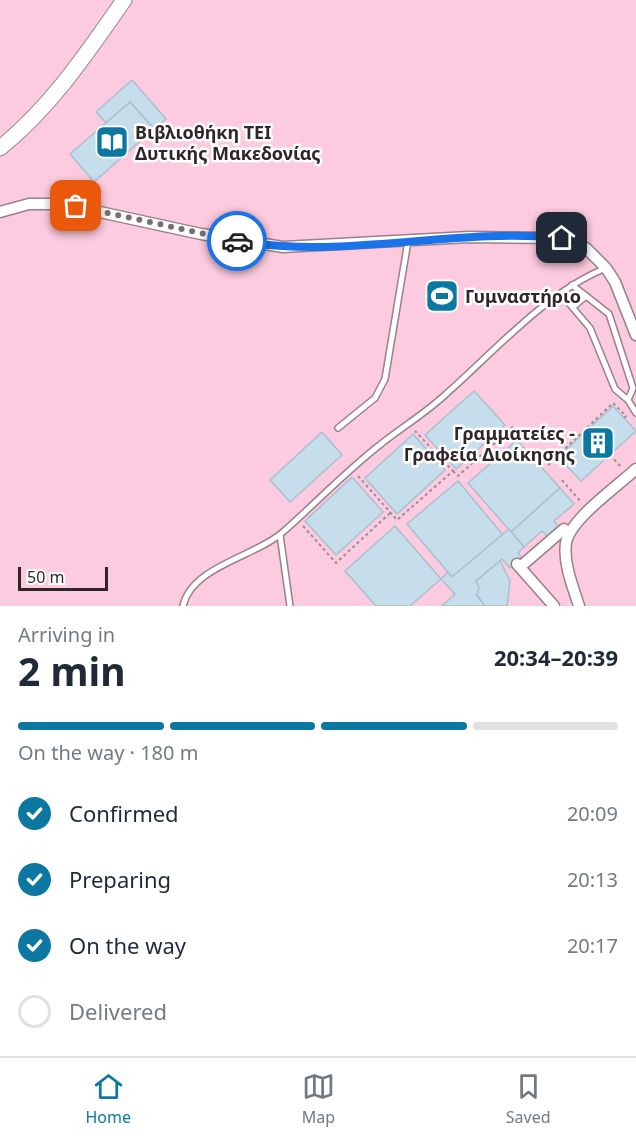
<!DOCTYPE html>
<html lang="en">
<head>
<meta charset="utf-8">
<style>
  body { margin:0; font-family:"Noto Sans",sans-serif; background:#f2f2f3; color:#1f2937; height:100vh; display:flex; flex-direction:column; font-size:22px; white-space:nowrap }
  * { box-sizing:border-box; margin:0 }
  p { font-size:20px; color:#747a83 }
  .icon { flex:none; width:33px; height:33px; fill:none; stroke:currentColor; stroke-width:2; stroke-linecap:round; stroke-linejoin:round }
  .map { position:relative; height:606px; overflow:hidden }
  .side { display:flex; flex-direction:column; background:#fff; flex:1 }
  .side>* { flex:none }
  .scale { position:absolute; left:18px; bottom:15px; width:90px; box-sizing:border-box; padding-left:6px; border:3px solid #30262a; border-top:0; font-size:16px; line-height:21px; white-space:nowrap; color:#30262a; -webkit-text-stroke:4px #fff; paint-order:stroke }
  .pin { position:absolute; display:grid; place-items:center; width:51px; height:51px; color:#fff; margin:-26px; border-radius:12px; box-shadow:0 3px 9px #0006 }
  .courier { position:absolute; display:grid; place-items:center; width:60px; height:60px; margin:-30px; border:4px solid #1a73e8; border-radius:50%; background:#fff; color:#222; box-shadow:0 2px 8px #0007 }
  .summary em { font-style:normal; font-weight:700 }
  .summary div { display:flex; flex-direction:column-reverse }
  .summary { display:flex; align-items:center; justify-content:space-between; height:102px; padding:0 18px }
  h1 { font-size:39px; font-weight:700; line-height:45px }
  .bar { display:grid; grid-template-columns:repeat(4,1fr); gap:9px 6px; align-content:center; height:72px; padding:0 18px }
  .bar i { height:8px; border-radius:4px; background:#e0e1e3 }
  .bar .current { background:#0c78a2 }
  .bar p { grid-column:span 4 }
  ol { padding:0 18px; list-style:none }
  li { display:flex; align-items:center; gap:18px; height:66px }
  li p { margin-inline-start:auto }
  li .icon { padding:6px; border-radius:50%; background:#0c78a2; color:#fff; stroke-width:4 }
  li:last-child { color:#747a83 }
  li i { width:33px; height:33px; border:3px solid #e0e1e3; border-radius:50% }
  .tab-bar { display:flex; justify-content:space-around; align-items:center; height:84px; border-top:2px solid #e0e1e3; background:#fff; font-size:16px; color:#747a83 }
  .tab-bar a { display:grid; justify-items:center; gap:3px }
  .tab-bar .current { color:#0c78a2 }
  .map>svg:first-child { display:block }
</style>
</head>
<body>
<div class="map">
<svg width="636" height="606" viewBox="0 0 636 606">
  <rect width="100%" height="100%" fill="#fef9fb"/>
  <rect fill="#fdcbdf" x="0" y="0" width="636" height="606"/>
  <g fill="#c6deec" stroke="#a8c0cd" stroke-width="1.5">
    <path d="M 132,80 L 166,119 L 154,129 L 130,102 L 106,123 L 96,112 Z"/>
    <path d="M 130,102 L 154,129 L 94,182 L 70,154 Z"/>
    <path d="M 474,391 L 505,425 L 456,469 L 425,435 Z"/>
    <path d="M 613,406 L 636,431 L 581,481 L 558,457 Z"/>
    <path d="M 322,432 L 342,455 L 290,502 L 270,480 Z"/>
    <path d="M 413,434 L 445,470 L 397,514 L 365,478 Z"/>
    <path d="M 517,440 L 560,488 L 511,532 L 468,483 Z"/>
    <path d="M 352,477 L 383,512 L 336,555 L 305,521 Z"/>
    <path d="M 458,481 L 503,535 L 452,577 L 407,524 Z"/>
    <path d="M 560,488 L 574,504 L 554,521 L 559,527 L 548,537 L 542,531 L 524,547 L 511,532 Z"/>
    <path d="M 395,526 L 441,579 L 410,606 L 376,606 L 345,571 Z"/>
    <path d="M 509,529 L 524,547 L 518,553 L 521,557 L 510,568 L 502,559 L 476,581 L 479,588 L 477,595 L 485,606 L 442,606 L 455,594 L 441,579 L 448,572 L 452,577 Z"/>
    <path d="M 500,561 L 510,581 L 507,606 L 485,606 L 477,595 L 479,588 L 476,581 Z"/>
  </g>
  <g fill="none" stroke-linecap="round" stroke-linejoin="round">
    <defs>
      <g id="lane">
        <path d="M 572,285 L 609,314 L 633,388 L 628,400"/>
        <path d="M 561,294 L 590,328 L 615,389 L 628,400 L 636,413"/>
        <path d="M 573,307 L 586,296"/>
        <path d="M 338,428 L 375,398 L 385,379 L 408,241"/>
        <path d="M 280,535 L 290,606"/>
        <path d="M 183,606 C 192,566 255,557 283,532 C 316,503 346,471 381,444 C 402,427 426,413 446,394 C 494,352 546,292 606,268"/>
      </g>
      <g id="street">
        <path d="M 0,212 L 29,204 L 63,204 L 201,234 L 283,247 L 469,237 L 562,238 L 586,248 L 606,268 L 615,282 L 636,335"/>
        <path d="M 517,564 L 554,606"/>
        <path d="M 520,567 L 564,529 L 568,534"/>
        <path d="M 579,606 C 573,587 563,563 566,543 C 570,519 618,486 636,469"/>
      </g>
      <path id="secondary" d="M 0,148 C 51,107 87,53 124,0"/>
    </defs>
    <use href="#lane" stroke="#988089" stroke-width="8"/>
    <use href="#street" stroke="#988089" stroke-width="13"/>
    <use href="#secondary" stroke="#988089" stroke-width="17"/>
    <g stroke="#978f92" stroke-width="2" stroke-dasharray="3 3" stroke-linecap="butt">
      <path d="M 610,455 L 622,468"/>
      <path d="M 548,465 L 613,403 L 626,416 L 624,418"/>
      <path d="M 453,471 L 458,476 L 514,426"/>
      <path d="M 358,476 L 397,520 L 453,471 L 415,431"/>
      <path d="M 562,480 L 581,502"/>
      <path d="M 303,526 L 336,563 L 390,513"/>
    </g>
    <use href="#lane" stroke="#fff" stroke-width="5"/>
    <use href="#street" stroke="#fff" stroke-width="10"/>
    <use href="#secondary" stroke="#fff" stroke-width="15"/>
  </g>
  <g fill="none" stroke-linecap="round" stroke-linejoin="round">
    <path stroke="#787073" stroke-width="6" stroke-dasharray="0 10.8" d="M 76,206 L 237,241"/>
    <path stroke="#1a73e8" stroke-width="8" d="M 237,241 C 344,260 454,227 562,238"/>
  </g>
  <defs>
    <symbol id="library-square" viewBox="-11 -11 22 22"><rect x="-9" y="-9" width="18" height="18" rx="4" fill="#0c78a2" stroke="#fff"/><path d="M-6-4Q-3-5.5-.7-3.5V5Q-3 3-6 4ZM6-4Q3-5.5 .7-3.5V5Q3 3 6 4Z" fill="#fff"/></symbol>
    <symbol id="stadium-square" viewBox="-11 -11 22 22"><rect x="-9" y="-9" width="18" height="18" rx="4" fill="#0c78a2" stroke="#fff"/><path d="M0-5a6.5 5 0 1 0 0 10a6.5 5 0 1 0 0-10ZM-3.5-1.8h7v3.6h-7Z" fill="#fff"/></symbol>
    <symbol id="building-square" viewBox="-11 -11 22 22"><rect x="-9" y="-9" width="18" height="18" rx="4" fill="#0c78a2" stroke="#fff"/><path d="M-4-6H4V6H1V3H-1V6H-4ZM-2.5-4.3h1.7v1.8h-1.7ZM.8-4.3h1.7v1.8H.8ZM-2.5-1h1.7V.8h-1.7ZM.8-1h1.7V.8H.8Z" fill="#fff"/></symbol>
  </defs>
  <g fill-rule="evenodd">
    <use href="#library-square" x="93" y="123" width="38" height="38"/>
    <use href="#stadium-square" x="423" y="277" width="38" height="38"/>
    <use href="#building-square" x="579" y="424" width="38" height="38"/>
  </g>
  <g text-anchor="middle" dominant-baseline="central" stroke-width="5" stroke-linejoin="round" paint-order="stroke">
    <g font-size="18" font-weight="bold" fill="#30262a" stroke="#fff" text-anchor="start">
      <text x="135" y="132">Βιβλιοθήκη ΤΕΙ<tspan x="135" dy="21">Δυτικής Μακεδονίας</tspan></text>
      <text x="465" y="296">Γυμναστήριο</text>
      <text x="575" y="433" text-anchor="end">Γραμματείες -<tspan x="575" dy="21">Γραφεία Διοίκησης</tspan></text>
    </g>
  </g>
</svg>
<div class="scale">50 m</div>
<div class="pin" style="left:76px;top:206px;background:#ea580c"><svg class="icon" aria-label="bag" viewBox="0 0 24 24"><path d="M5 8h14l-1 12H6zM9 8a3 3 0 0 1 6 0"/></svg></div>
<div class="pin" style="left:562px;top:238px;background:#1f2937"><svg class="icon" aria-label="home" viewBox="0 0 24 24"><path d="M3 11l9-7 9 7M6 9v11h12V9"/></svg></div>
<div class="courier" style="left:237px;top:241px"><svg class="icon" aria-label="car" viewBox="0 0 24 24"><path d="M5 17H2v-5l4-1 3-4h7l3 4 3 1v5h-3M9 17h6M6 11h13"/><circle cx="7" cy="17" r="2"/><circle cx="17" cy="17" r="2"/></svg></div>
</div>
<section class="side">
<div class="summary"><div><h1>2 min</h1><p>Arriving in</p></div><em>20:34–20:39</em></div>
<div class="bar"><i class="current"></i><i class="current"></i><i class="current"></i><i></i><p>On the way · 180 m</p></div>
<ol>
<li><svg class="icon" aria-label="check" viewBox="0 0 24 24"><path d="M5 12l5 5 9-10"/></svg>Confirmed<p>20:09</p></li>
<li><svg class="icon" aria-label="check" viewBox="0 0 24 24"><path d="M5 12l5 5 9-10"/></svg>Preparing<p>20:13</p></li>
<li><svg class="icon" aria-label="check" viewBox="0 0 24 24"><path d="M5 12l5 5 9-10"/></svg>On the way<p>20:17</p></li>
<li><i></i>Delivered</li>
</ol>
</section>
<nav class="tab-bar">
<a class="current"><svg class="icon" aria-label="home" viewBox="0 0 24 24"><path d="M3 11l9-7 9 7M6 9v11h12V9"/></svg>Home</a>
<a><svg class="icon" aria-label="map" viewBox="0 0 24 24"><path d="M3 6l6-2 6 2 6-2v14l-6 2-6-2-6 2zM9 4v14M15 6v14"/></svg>Map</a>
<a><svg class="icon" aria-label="saved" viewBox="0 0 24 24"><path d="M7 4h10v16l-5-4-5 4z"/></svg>Saved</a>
</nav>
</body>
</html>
